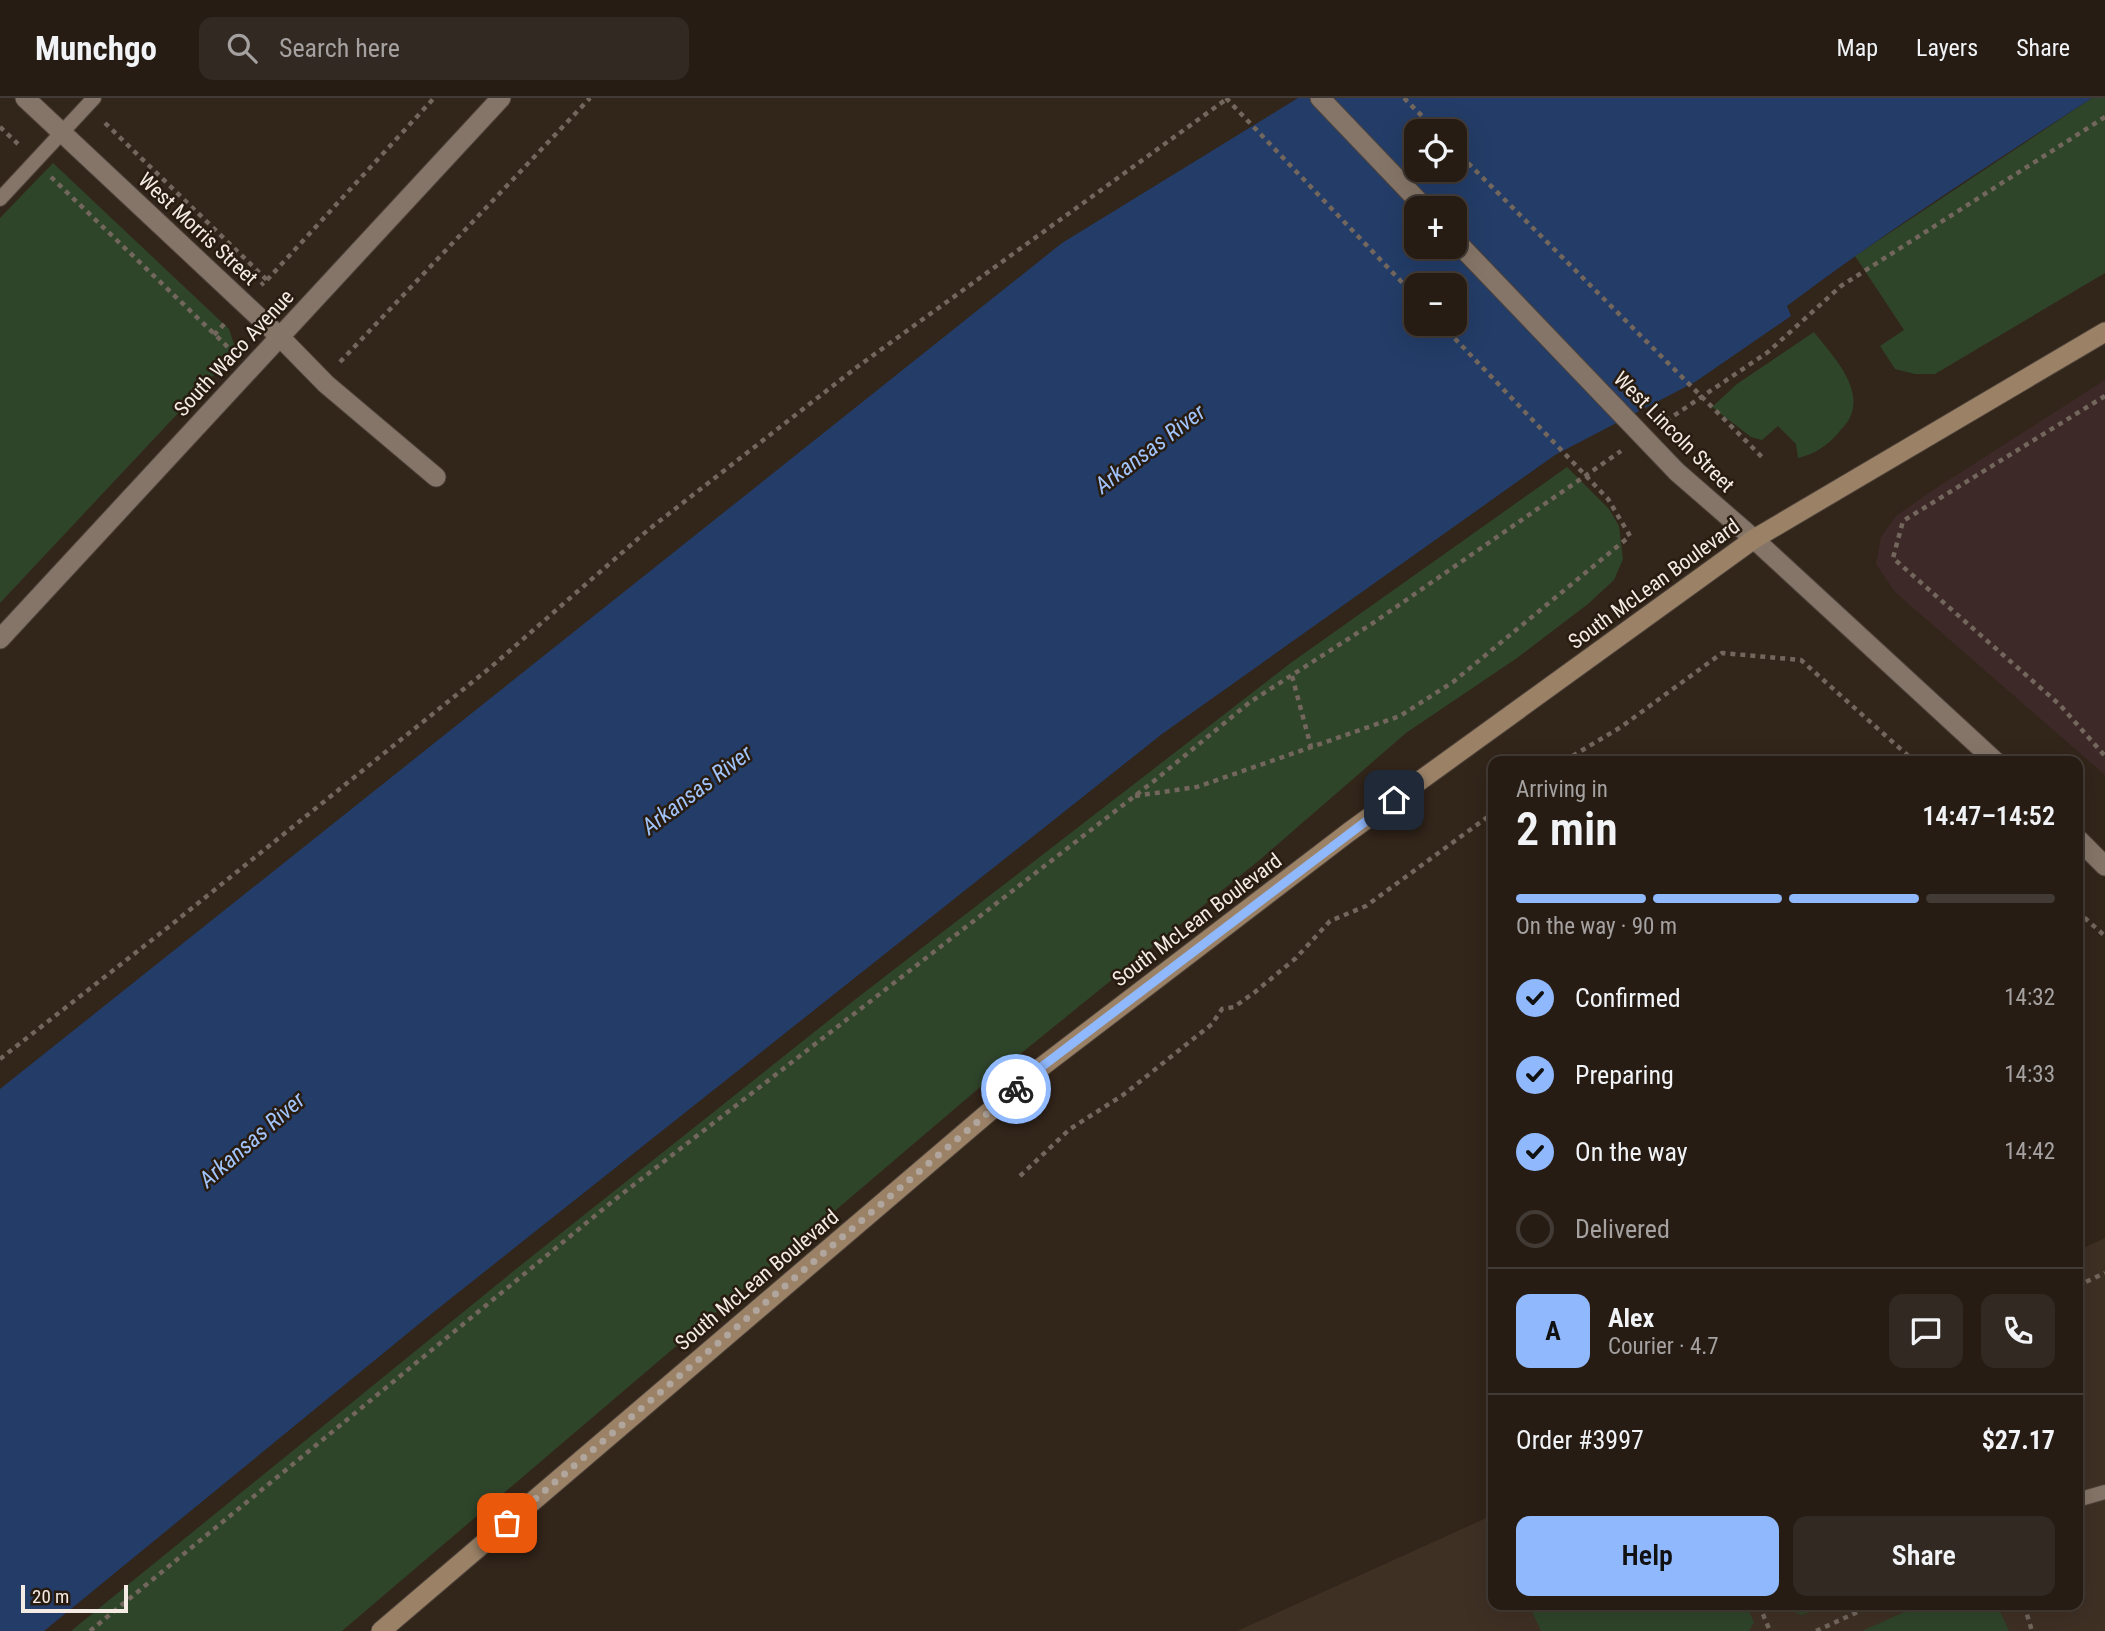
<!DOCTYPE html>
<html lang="en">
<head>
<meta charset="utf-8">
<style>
  body { margin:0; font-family:"Roboto Condensed",sans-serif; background:#322922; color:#f1f3f6; height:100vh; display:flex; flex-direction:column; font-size:26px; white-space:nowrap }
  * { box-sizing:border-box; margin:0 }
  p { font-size:23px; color:#a4a1a0 }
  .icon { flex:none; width:38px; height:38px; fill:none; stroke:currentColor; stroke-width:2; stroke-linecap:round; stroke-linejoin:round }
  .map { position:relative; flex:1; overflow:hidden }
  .drawer { position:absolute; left:1488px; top:658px; width:595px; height:854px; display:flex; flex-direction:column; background:#261c14; border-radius:14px; box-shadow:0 7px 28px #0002,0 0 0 2px #423a34 }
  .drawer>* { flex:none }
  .buttons { position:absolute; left:1404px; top:21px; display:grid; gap:14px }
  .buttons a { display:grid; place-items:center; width:63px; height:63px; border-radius:14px; background:#261c14; box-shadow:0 7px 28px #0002,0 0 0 2px #423a34; font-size:35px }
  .scale { position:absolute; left:21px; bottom:18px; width:107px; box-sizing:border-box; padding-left:7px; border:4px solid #f4ebe4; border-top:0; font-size:19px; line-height:24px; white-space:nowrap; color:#f4ebe4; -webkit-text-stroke:5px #281c11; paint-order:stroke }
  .pin { position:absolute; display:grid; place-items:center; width:60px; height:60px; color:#fff; margin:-30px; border-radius:14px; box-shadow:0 4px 10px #0006 }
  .courier { position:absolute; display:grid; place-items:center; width:70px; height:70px; margin:-35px; border:5px solid #90b8fd; border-radius:50%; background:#fff; color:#222; box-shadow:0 2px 9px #0007 }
  .head em { font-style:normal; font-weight:600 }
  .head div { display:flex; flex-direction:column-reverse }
  .head { display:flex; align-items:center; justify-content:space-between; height:119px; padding:0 28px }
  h1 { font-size:46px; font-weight:600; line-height:52px }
  .bar { display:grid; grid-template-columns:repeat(4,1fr); gap:10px 7px; align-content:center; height:84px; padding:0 28px }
  .bar i { height:9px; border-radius:5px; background:#423a34 }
  .bar .active { background:#90b8fd }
  .bar p { grid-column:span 4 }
  .line { display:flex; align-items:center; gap:18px; padding:0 28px; border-top:2px solid #423a34 }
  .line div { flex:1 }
  .round { display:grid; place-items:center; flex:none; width:74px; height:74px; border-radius:14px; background:#322922 }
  ol { padding:0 28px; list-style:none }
  li { display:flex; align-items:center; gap:21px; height:77px }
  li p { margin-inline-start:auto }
  li .icon { padding:7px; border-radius:50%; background:#90b8fd; color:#111; stroke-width:4 }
  li:last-child { color:#a4a1a0 }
  li i { width:38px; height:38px; border:4px solid #423a34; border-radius:50% }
  .primary-button { display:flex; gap:14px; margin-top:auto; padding:14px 28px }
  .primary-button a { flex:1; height:80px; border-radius:14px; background:#90b8fd; color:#111; font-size:28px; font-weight:600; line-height:80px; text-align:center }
  .primary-button a+a { background:#322922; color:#f1f3f6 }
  header { display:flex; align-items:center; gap:42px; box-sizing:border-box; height:98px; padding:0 35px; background:#261c14; border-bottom:2px solid #423a34 }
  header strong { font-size:33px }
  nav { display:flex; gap:38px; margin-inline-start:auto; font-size:24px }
  .search { width:490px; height:63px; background:#322922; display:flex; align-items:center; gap:18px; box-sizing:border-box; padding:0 24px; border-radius:14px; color:#a4a1a0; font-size:26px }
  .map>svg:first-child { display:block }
</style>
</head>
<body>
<header>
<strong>Munchgo</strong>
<div class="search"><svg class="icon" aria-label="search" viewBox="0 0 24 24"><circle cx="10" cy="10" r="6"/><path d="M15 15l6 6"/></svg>Search here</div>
<nav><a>Map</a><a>Layers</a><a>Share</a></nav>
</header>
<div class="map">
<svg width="2105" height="1533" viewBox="0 0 2105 1533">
  <rect width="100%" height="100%" fill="#32251a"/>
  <path fill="#3d2a28" d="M 2105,282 L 2105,677 L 1895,494 L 1876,466 L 1881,439 L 1896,418 L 1930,394 Z"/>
  <path fill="#3f3024" d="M 2105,1140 L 2105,1533 L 1237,1533 L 1493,1417 L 1493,1507 L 2077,1507 L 2077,1153 Z"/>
  <g fill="#2f452a">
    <path d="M 2092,0 L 2105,0 L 2105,175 L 1935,276 L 1915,276 L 1895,271 L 1880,248 L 1904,232 L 1855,158 Z"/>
    <path d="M 53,65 L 229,231 L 235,249 L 227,263 L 0,505 L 0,120 Z"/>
    <path d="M 1814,234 C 1831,256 1866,291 1849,321 C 1847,326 1842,330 1839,334 C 1827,348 1815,356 1798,360 L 1796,346 L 1778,328 L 1762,342 L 1751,339 L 1712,309 L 1737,286 Z"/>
    <path d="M 1567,369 L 1609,411 L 1619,428 L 1623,461 L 1614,482 L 1588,506 L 1517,560 L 1406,635 L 1262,760 L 992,979 L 342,1533 L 71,1533 L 516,1171 L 857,900 L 1292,564 Z"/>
    <path d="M 1529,1507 L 1746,1507 L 1754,1524 L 1749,1533 L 1541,1533 Z"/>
    <path d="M 1782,1507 L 1825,1507 L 1802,1517 L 1783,1510 Z"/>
    <path d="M 1920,1507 L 1997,1507 L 2009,1533 L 1862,1533 Z"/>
  </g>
  <path fill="#233d68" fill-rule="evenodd" d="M 1298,0 L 2092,0 C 1989,67 1885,134 1787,208 L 1791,218 L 1695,284 L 1555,357 L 1162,636 L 430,1217 L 44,1533 L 0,1533 L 0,991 L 1062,145 ZM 1416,33 L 1454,33 L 1454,72 L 1416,72 ZM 1416,110 L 1454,110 L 1454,149 L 1416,149 ZM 1416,187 L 1454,187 L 1454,226 L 1416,226 Z"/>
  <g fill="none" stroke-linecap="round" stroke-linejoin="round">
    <defs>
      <g id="service">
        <path d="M 0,101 L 94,0"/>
        <path d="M 2077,1402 L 2105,1394"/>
      </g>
      <g id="minor">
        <path d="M 25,0 L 280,239 L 326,286 L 436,379"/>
        <path d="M 0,541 L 501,0"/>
      </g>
      <g id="tertiary">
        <path d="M 1320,0 L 1425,110"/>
        <path d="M 1677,374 L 1754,441 L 1995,663"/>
        <path d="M 2077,740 L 2105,768"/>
      </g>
      <path id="secondary" d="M 381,1533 L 1044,967 L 1349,734 L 1754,441 L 2105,234"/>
    </defs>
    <use href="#service" stroke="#4e433b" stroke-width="16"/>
    <use href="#minor" stroke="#4e433b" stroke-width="21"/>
    <use href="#tertiary" stroke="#4e433b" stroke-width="21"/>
    <use href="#secondary" stroke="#4e433b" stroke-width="21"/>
    <g stroke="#73675d" stroke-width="4.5" stroke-dasharray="5 5" stroke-linecap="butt">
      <path d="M 1404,0 L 1437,33"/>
      <path d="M 105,25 L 267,182 L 261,187"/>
      <path d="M 0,29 L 18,46"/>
      <path d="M 51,79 L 231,252"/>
      <path d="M 267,182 L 434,0"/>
      <path d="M 214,237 L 226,224"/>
      <path d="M 340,264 L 590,0"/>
      <path d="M 2105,298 L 1903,423 L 1893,460 L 2060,607 L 2105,658"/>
      <path d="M 1666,323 L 1768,254 L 1841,188 L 2105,19"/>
      <path d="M 1292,578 L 1311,649"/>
      <path d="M 1564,663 L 1621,629 L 1722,555 L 1801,562 L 1914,663"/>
      <path d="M 1135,698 L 1197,689 L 1400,618 L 1453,584 L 1630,438"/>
      <path d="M 2077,813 L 2105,838"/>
      <path d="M 0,961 L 171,827 L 491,569 L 648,432 L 857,269 L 1228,0"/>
      <path d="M 1020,1078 L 1070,1031 L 1123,997 L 1212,926 L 1222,911 L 1234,909 L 1255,894 L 1296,860 L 1330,823 L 1366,808 L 1493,715"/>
      <path d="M 2077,1188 L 2105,1175"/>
      <path d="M 1759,1507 L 1770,1533"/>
      <path d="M 2024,1507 L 2032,1533"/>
      <path d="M 90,1533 L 613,1103 L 1154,683 L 1250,604 L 1373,525 L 1621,353"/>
      <path d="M 1816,1533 L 1873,1507"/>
    </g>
    <use href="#service" stroke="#857568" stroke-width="14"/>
    <use href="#minor" stroke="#857568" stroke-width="19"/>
    <use href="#tertiary" stroke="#857568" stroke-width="19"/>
    <use href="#secondary" stroke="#9b8267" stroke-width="19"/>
    <defs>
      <path id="tertiary-bridge" d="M 1454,141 L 1677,374"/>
    </defs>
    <use href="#tertiary-bridge" stroke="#4e433b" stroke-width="21" stroke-linecap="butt"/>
    <g stroke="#73675d" stroke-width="4.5" stroke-dasharray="5 5" stroke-linecap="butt">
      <path d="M 1226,0 L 1416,199"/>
      <path d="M 1454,51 L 1763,360"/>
      <path d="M 1441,226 L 1608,401 L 1630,438"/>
    </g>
    <use href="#tertiary-bridge" stroke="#857568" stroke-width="19"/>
  </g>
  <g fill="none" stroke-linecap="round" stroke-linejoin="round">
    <path stroke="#b0a69d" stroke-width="7" stroke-dasharray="0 12.6" d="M 507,1425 L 1016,991"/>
    <path stroke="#90b8fd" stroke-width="9" d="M 1016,991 L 1044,967 L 1394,702"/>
  </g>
  <g text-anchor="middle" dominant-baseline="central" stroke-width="5" stroke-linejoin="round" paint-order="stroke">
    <g font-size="21" fill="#f4ebe4" stroke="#281c11">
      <text transform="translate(198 131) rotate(43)">West Morris Street</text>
      <text transform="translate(234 255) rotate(-47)">South Waco Avenue</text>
      <text transform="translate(1674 334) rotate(45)">West Lincoln Street</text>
      <text transform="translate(1654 486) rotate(-36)">South McLean Boulevard</text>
      <text transform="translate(1197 822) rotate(-37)">South McLean Boulevard</text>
      <text transform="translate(757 1182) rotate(-40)">South McLean Boulevard</text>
    </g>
    <g font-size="23" font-style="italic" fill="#a1c4fc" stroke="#281c11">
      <text transform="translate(1150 351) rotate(-37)">Arkansas River</text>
      <text transform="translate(697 692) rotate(-37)">Arkansas River</text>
      <text transform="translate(252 1042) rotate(-41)">Arkansas River</text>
    </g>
  </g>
</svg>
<div class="buttons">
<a><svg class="icon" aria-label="locate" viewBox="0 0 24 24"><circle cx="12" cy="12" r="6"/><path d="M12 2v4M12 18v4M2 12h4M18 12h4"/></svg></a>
<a>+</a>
<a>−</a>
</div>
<div class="scale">20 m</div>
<div class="pin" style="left:507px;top:1425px;background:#ea580c"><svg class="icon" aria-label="bag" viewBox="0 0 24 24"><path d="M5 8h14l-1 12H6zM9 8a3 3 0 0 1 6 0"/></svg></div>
<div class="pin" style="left:1394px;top:702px;background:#1f2937"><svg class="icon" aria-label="home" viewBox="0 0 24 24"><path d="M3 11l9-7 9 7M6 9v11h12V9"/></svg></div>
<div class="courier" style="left:1016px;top:991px"><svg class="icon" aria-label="bike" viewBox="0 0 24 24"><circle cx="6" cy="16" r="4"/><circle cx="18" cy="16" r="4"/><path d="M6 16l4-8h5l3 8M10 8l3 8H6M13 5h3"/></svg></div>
<section class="drawer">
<div class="head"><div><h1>2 min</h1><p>Arriving in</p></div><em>14:47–14:52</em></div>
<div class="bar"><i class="active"></i><i class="active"></i><i class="active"></i><i></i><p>On the way · 90 m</p></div>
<ol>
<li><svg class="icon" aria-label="check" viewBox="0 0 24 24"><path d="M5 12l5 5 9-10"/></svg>Confirmed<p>14:32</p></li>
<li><svg class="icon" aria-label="check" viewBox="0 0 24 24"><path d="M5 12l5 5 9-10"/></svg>Preparing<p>14:33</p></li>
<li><svg class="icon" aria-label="check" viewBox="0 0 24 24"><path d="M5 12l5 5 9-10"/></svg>On the way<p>14:42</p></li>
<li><i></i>Delivered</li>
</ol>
<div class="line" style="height:126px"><b class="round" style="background:#90b8fd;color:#111">A</b><div><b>Alex</b><p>Courier · 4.7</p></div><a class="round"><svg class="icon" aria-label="chat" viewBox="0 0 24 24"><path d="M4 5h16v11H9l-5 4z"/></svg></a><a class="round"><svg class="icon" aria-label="phone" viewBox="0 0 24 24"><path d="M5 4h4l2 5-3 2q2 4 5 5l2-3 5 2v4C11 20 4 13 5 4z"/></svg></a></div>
<div class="line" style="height:91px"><div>Order #3997</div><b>$27.17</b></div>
<div class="primary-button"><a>Help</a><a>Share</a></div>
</section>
</div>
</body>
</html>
